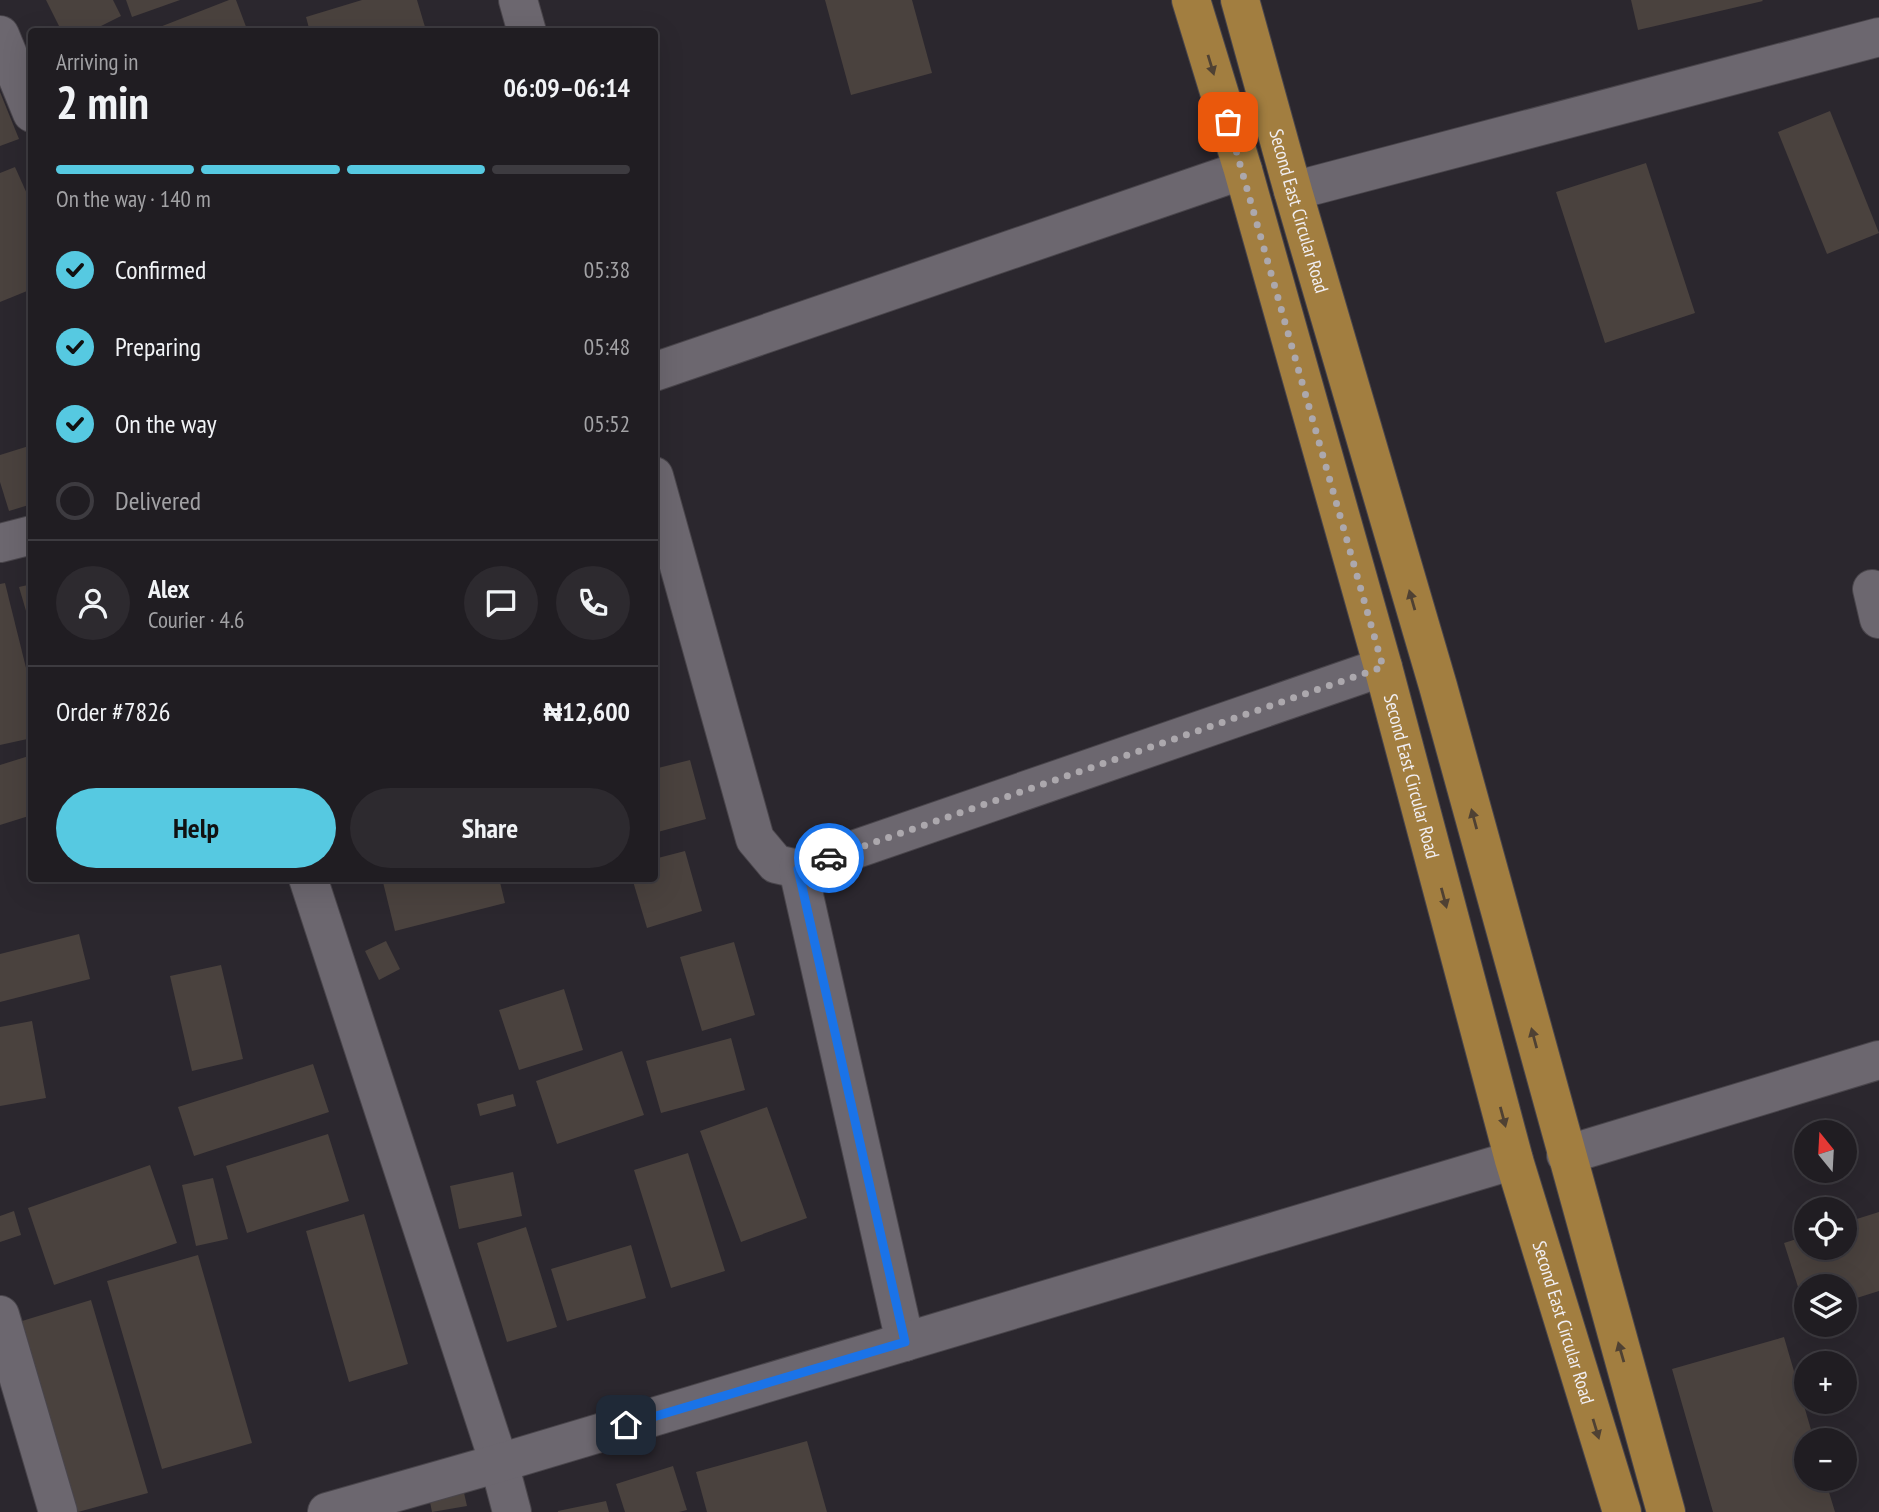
<!DOCTYPE html>
<html lang="en">
<head>
<meta charset="utf-8">
<style>
  body { margin:0; font-family:"PT Sans Narrow",sans-serif; background:#2d2a2f; color:#f1f3f6; height:100vh; display:flex; flex-direction:column; font-size:26px; white-space:nowrap }
  * { box-sizing:border-box; margin:0 }
  p { font-size:23px; color:#a2a2a5 }
  .icon { flex:none; width:38px; height:38px; fill:none; stroke:currentColor; stroke-width:2; stroke-linecap:round; stroke-linejoin:round }
  .map { position:relative; flex:1; overflow:hidden }
  .details { position:absolute; left:28px; top:28px; width:630px; height:854px; display:flex; flex-direction:column; background:#201d22; border-radius:7px; box-shadow:0 7px 28px #0002,0 0 0 2px #3d3b40 }
  .details>* { flex:none }
  .needle { width:46px; rotate:342deg }
  .buttons { position:absolute; left:1794px; top:1120px; display:grid; gap:14px }
  .buttons a { display:grid; place-items:center; width:63px; height:63px; border-radius:50%; background:#201d22; box-shadow:0 7px 28px #0002,0 0 0 2px #3d3b40; font-size:35px }
  .pin { position:absolute; display:grid; place-items:center; width:60px; height:60px; color:#fff; margin:-30px; border-radius:14px; box-shadow:0 4px 10px #0006 }
  .courier { position:absolute; display:grid; place-items:center; width:70px; height:70px; margin:-35px; border:5px solid #1a73e8; border-radius:50%; background:#fff; color:#222; box-shadow:0 2px 9px #0007 }
  .head em { font-style:normal; font-weight:600 }
  .head div { display:flex; flex-direction:column-reverse }
  .head { display:flex; align-items:center; justify-content:space-between; height:119px; padding:0 28px }
  h1 { font-size:46px; font-weight:600; line-height:52px }
  .bar { display:grid; grid-template-columns:repeat(4,1fr); gap:10px 7px; align-content:center; height:84px; padding:0 28px }
  .bar i { height:9px; border-radius:5px; background:#3d3b40 }
  .bar .active { background:#56c9e1 }
  .bar p { grid-column:span 4 }
  .line { display:flex; align-items:center; gap:18px; padding:0 28px; border-top:2px solid #3d3b40 }
  .line div { flex:1 }
  .round { display:grid; place-items:center; flex:none; width:74px; height:74px; border-radius:37px; background:#2d2a2f }
  ol { padding:0 28px; list-style:none }
  li { display:flex; align-items:center; gap:21px; height:77px }
  li p { margin-inline-start:auto }
  li .icon { padding:7px; border-radius:50%; background:#56c9e1; color:#111; stroke-width:4 }
  li:last-child { color:#a2a2a5 }
  li i { width:38px; height:38px; border:4px solid #3d3b40; border-radius:50% }
  .cta { display:flex; gap:14px; margin-top:auto; padding:14px 28px }
  .cta a { flex:1; height:80px; border-radius:42px; background:#56c9e1; color:#111; font-size:28px; font-weight:600; line-height:80px; text-align:center }
  .cta a+a { background:#2d2a2f; color:#f1f3f6 }
  .map>svg:first-child { display:block }
</style>
</head>
<body>
<div class="map">
<svg width="1879" height="1512" viewBox="0 0 1879 1512">
  <rect width="100%" height="100%" fill="#2b272e"/>
  <g fill="#4a423e">
    <path d="M 46,0 L 113,0 L 121,16 L 89,32 L 62,32 Z"/>
    <path d="M 126,0 L 180,0 L 132,17 Z"/>
    <path d="M 229,0 L 236,0 L 248,32 L 147,32 Z"/>
    <path d="M 362,0 L 417,0 L 425,27 L 410,32 L 310,32 L 306,17 Z"/>
    <path d="M 825,0 L 912,0 L 932,73 L 851,95 Z"/>
    <path d="M 1631,0 L 1762,0 L 1763,1 L 1638,30 Z"/>
    <path d="M 0,92 L 19,139 L 0,146 Z"/>
    <path d="M 1830,111 L 1879,233 L 1827,254 L 1778,132 Z"/>
    <path d="M 1646,163 L 1695,313 L 1605,343 L 1556,192 Z"/>
    <path d="M 15,167 L 32,205 L 32,289 L 0,302 L 0,173 Z"/>
    <path d="M 32,445 L 32,504 L 9,511 L 0,482 L 0,455 Z"/>
    <path d="M 5,583 L 32,692 L 32,738 L 0,745 L 0,584 Z"/>
    <path d="M 32,584 L 32,628 L 31,628 L 19,587 Z"/>
    <path d="M 32,755 L 32,815 L 0,825 L 0,765 Z"/>
    <path d="M 690,760 L 706,819 L 654,833 L 654,769 Z"/>
    <path d="M 685,851 L 702,911 L 647,928 L 632,878 L 654,878 L 654,859 Z"/>
    <path d="M 382,878 L 499,878 L 505,903 L 395,931 Z"/>
    <path d="M 79,934 L 90,979 L 0,1002 L 0,954 Z"/>
    <path d="M 386,941 L 400,969 L 379,980 L 365,951 Z"/>
    <path d="M 734,942 L 755,1015 L 702,1031 L 680,957 Z"/>
    <path d="M 221,965 L 243,1059 L 192,1071 L 170,976 Z"/>
    <path d="M 564,989 L 583,1050 L 519,1070 L 499,1010 Z"/>
    <path d="M 32,1021 L 46,1098 L 0,1106 L 0,1027 Z"/>
    <path d="M 731,1038 L 745,1090 L 661,1113 L 646,1061 Z"/>
    <path d="M 622,1051 L 644,1115 L 557,1144 L 536,1081 Z"/>
    <path d="M 313,1064 L 329,1112 L 194,1156 L 178,1107 Z"/>
    <path d="M 513,1094 L 516,1106 L 480,1116 L 477,1104 Z"/>
    <path d="M 767,1107 L 807,1218 L 741,1242 L 700,1131 Z"/>
    <path d="M 328,1134 L 349,1201 L 247,1233 L 226,1166 Z"/>
    <path d="M 688,1153 L 725,1271 L 671,1288 L 634,1170 Z"/>
    <path d="M 150,1165 L 177,1243 L 54,1285 L 28,1208 Z"/>
    <path d="M 513,1172 L 522,1216 L 459,1229 L 450,1186 Z"/>
    <path d="M 213,1178 L 228,1239 L 196,1246 L 182,1185 Z"/>
    <path d="M 14,1211 L 21,1235 L 0,1242 L 0,1216 Z"/>
    <path d="M 1879,1212 L 1879,1291 L 1844,1302 L 1844,1286 L 1806,1286 L 1805,1309 L 1784,1243 L 1806,1236 L 1806,1248 L 1844,1248 L 1844,1223 Z"/>
    <path d="M 364,1214 L 408,1364 L 349,1382 L 306,1231 Z"/>
    <path d="M 526,1227 L 557,1327 L 507,1342 L 477,1243 Z"/>
    <path d="M 631,1245 L 646,1298 L 567,1321 L 551,1269 Z"/>
    <path d="M 198,1255 L 252,1443 L 162,1469 L 107,1281 Z"/>
    <path d="M 91,1300 L 148,1493 L 78,1512 L 22,1321 Z"/>
    <path d="M 1784,1337 L 1814,1440 L 1806,1440 L 1806,1479 L 1825,1479 L 1835,1512 L 1713,1512 L 1672,1369 Z"/>
    <path d="M 807,1441 L 827,1512 L 707,1512 L 696,1472 Z"/>
    <path d="M 673,1466 L 687,1510 L 679,1512 L 625,1512 L 616,1484 Z"/>
    <path d="M 462,1484 L 467,1506 L 432,1512 L 428,1492 Z"/>
    <path d="M 606,1501 L 609,1512 L 558,1512 L 558,1511 Z"/>
  </g>
  <g fill="none" stroke-linecap="round" stroke-linejoin="round">
    <defs>
      <g id="minor">
        <path d="M 518,0 L 527,32"/>
        <path d="M 0,35 L 32,113"/>
        <path d="M 1293,191 L 1879,37"/>
        <path d="M 654,372 L 1243,170"/>
        <path d="M 654,476 L 755,839 L 776,864 L 798,869 L 1383,667"/>
        <path d="M 0,543 L 32,535"/>
        <path d="M 1872,589 L 1879,619"/>
        <path d="M 798,869 L 905,1342"/>
        <path d="M 308,878 L 499,1463 L 512,1512"/>
        <path d="M 1566,1155 L 1879,1060"/>
        <path d="M 0,1315 L 58,1512"/>
        <path d="M 327,1512 L 499,1463 L 1514,1160"/>
      </g>
      <g id="major">
        <path id="s1" d="M 1191,0 L 1243,170 L 1383,667 L 1514,1160 L 1622,1512"/>
        <path id="s2" d="M 1240,0 L 1293,191 L 1438,686 L 1666,1512"/>
      </g>
    </defs>
    <use href="#minor" stroke="#49454b" stroke-width="40"/>
    <use href="#major" stroke="#49454b" stroke-width="40"/>
    <use href="#minor" stroke="#6c676f" stroke-width="38"/>
    <use href="#major" stroke="#a27e40" stroke-width="38"/>
  </g>
  <defs><path id="oneway-solid" d="M-6-.8H1V-3.2L6.5 0L1 3.2V.8H-6Z" transform="scale(1.75)"/></defs>
  <g fill="#4f4133">
    <use href="#oneway-solid" transform="translate(1211 65) rotate(73)"/>
    <use href="#oneway-solid" transform="translate(1412 600) rotate(-106)"/>
    <use href="#oneway-solid" transform="translate(1474 819) rotate(-105)"/>
    <use href="#oneway-solid" transform="translate(1444 898) rotate(75)"/>
    <use href="#oneway-solid" transform="translate(1534 1038) rotate(-105)"/>
    <use href="#oneway-solid" transform="translate(1503 1117) rotate(75)"/>
    <use href="#oneway-solid" transform="translate(1621 1352) rotate(-106)"/>
    <use href="#oneway-solid" transform="translate(1596 1429) rotate(73)"/>
  </g>
  <g fill="none" stroke-linecap="round" stroke-linejoin="round">
    <path stroke="#aca8ad" stroke-width="7" stroke-dasharray="0 12.6" d="M 829,858 L 1383,667 L 1228,122"/>
    <path stroke="#1a73e8" stroke-width="9" d="M 626,1425 L 905,1342 L 798,869 L 829,858"/>
  </g>
  <g text-anchor="middle" dominant-baseline="central" stroke-width="5" stroke-linejoin="round" paint-order="stroke">
    <g font-size="19" fill="#f1eef2" stroke="#2b272e">
      <text stroke="none"><textPath href="#s2" startOffset="219">Second East Circular Road</textPath></text>
      <text stroke="none"><textPath href="#s1" startOffset="807">Second East Circular Road</textPath></text>
      <text stroke="none"><textPath href="#s1" startOffset="1374">Second East Circular Road</textPath></text>
    </g>
  </g>
</svg>
<div class="buttons">
<a><svg class="needle" viewBox="-14 -14 28 28"><path d="M0-13l5 13h-10z" fill="#e53935"/><path d="M0 13l5-13h-10z" fill="#a2a2a5"/></svg></a>
<a><svg class="icon" aria-label="locate" viewBox="0 0 24 24"><circle cx="12" cy="12" r="6"/><path d="M12 2v4M12 18v4M2 12h4M18 12h4"/></svg></a>
<a><svg class="icon" aria-label="layers" viewBox="0 0 24 24"><path d="M12 4l9 5-9 5-9-5zM3 14l9 5 9-5"/></svg></a>
<a>+</a>
<a>−</a>
</div>
<div class="pin" style="left:1228px;top:122px;background:#ea580c"><svg class="icon" aria-label="bag" viewBox="0 0 24 24"><path d="M5 8h14l-1 12H6zM9 8a3 3 0 0 1 6 0"/></svg></div>
<div class="pin" style="left:626px;top:1425px;background:#1f2937"><svg class="icon" aria-label="home" viewBox="0 0 24 24"><path d="M3 11l9-7 9 7M6 9v11h12V9"/></svg></div>
<div class="courier" style="left:829px;top:858px"><svg class="icon" aria-label="car" viewBox="0 0 24 24"><path d="M5 17H2v-5l4-1 3-4h7l3 4 3 1v5h-3M9 17h6M6 11h13"/><circle cx="7" cy="17" r="2"/><circle cx="17" cy="17" r="2"/></svg></div>
<section class="details">
<div class="head"><div><h1>2 min</h1><p>Arriving in</p></div><em>06:09–06:14</em></div>
<div class="bar"><i class="active"></i><i class="active"></i><i class="active"></i><i></i><p>On the way · 140 m</p></div>
<ol>
<li><svg class="icon" aria-label="check" viewBox="0 0 24 24"><path d="M5 12l5 5 9-10"/></svg>Confirmed<p>05:38</p></li>
<li><svg class="icon" aria-label="check" viewBox="0 0 24 24"><path d="M5 12l5 5 9-10"/></svg>Preparing<p>05:48</p></li>
<li><svg class="icon" aria-label="check" viewBox="0 0 24 24"><path d="M5 12l5 5 9-10"/></svg>On the way<p>05:52</p></li>
<li><i></i>Delivered</li>
</ol>
<div class="line" style="height:126px"><a class="round"><svg class="icon" aria-label="person" viewBox="0 0 24 24"><circle cx="12" cy="8" r="4"/><path d="M4 21q1-7 8-7t8 7"/></svg></a><div><b>Alex</b><p>Courier · 4.6</p></div><a class="round"><svg class="icon" aria-label="chat" viewBox="0 0 24 24"><path d="M4 5h16v11H9l-5 4z"/></svg></a><a class="round"><svg class="icon" aria-label="phone" viewBox="0 0 24 24"><path d="M5 4h4l2 5-3 2q2 4 5 5l2-3 5 2v4C11 20 4 13 5 4z"/></svg></a></div>
<div class="line" style="height:91px"><div>Order #7826</div><b>₦12,600</b></div>
<div class="cta"><a>Help</a><a>Share</a></div>
</section>
</div>
</body>
</html>
